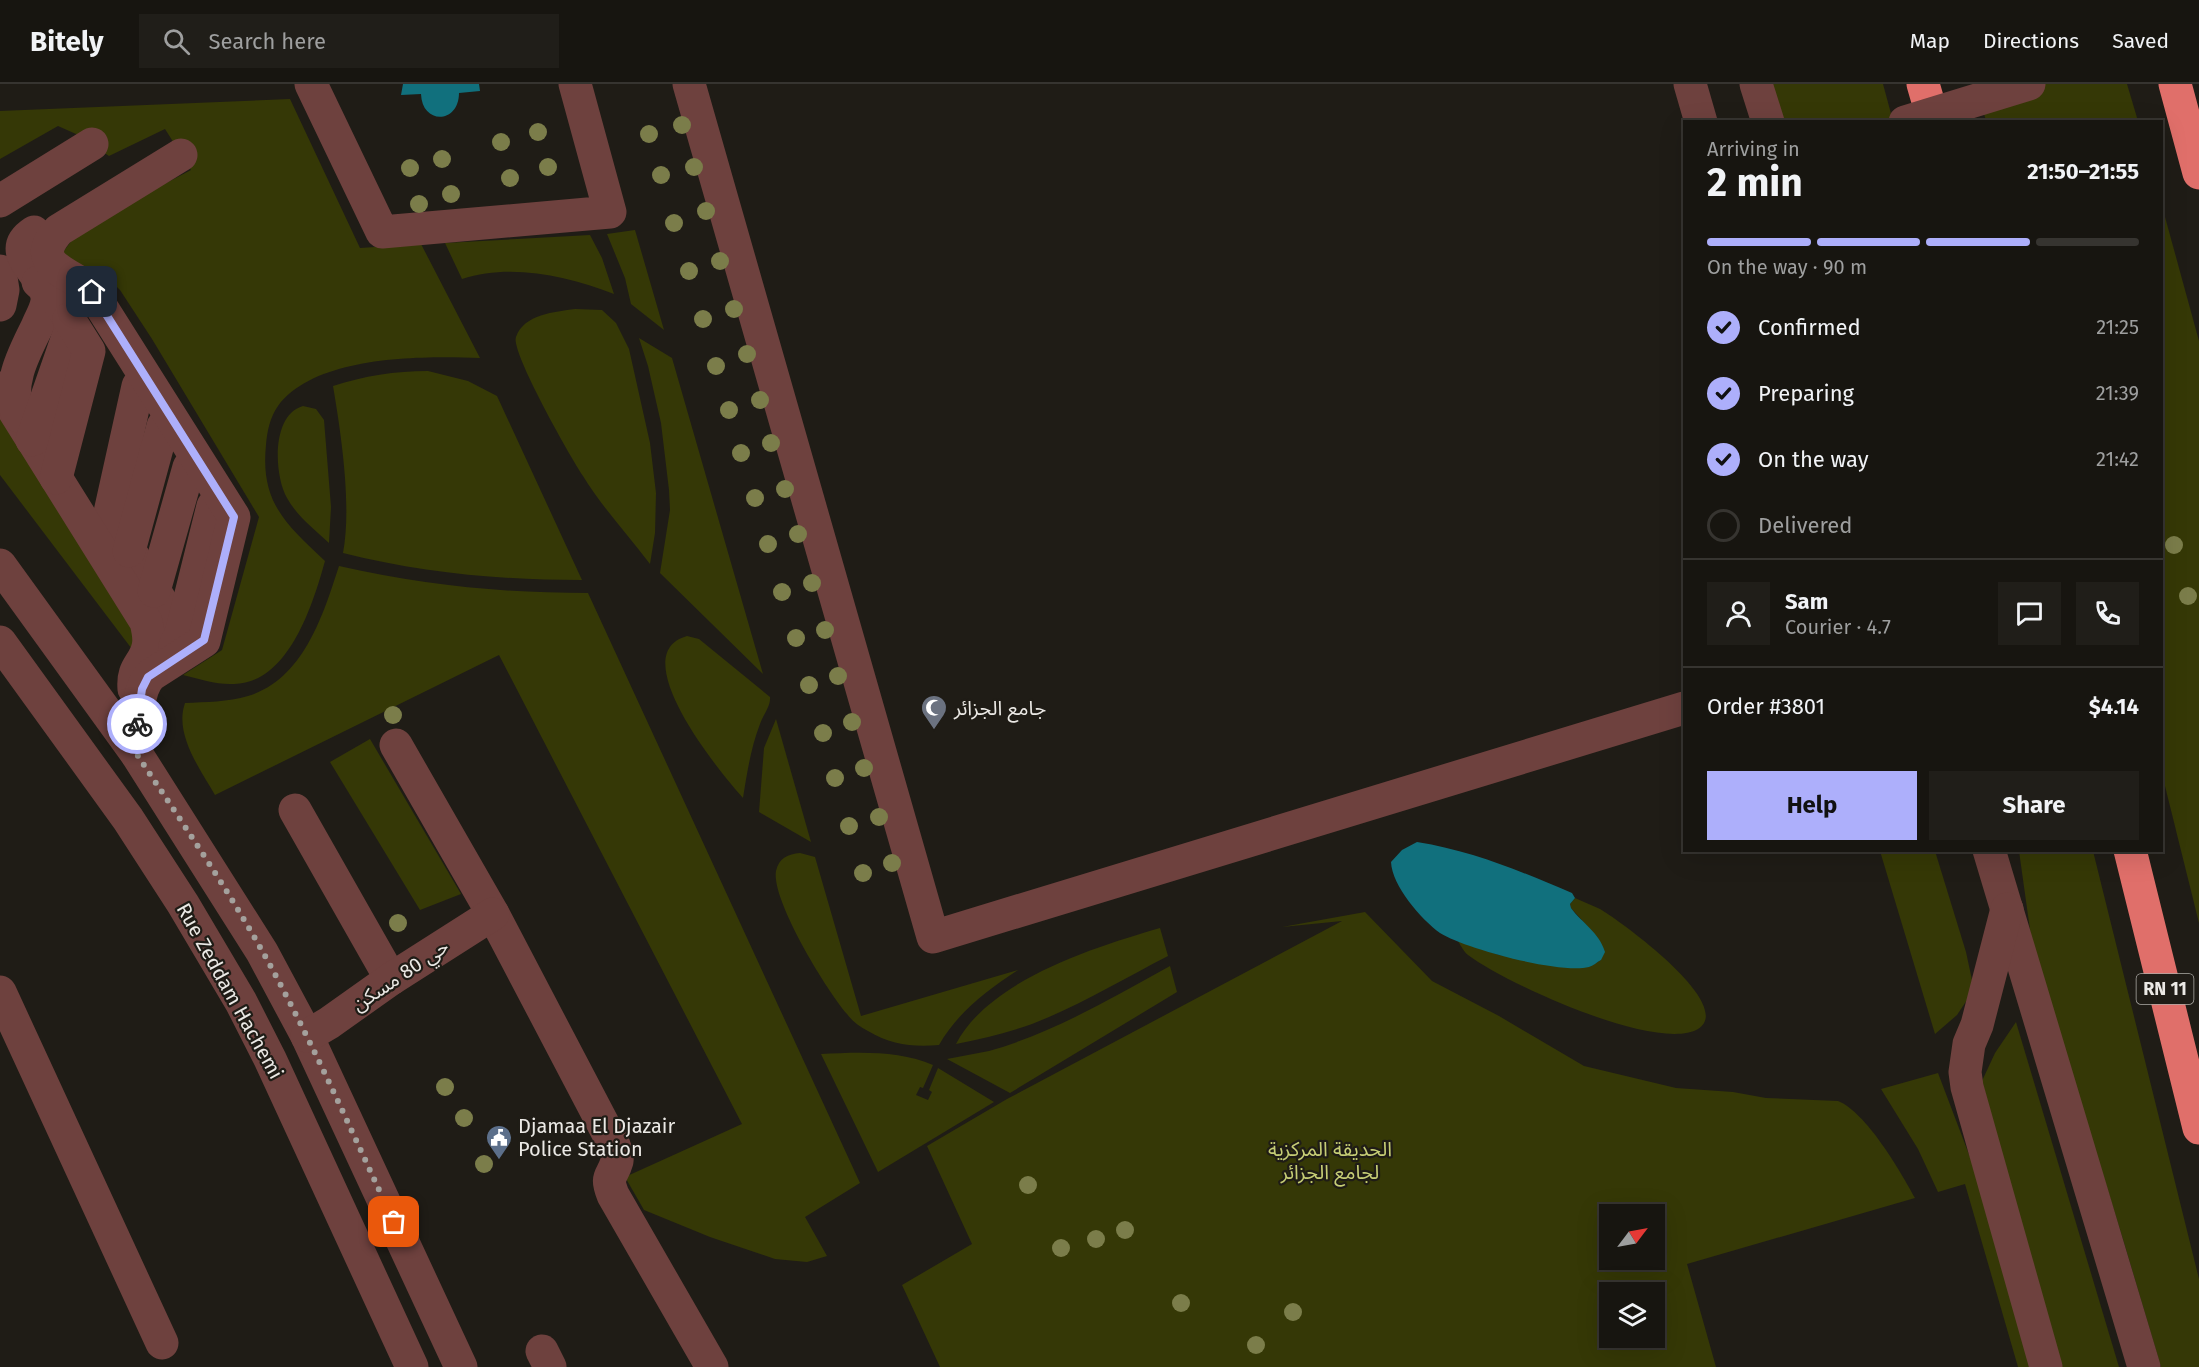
<!DOCTYPE html>
<html lang="en">
<head>
<meta charset="utf-8">
<style>
  body { margin:0; font-family:"Fira Sans","Noto Sans Arabic",sans-serif; background:#201e19; color:#f1f3f6; height:100vh; display:flex; flex-direction:column; font-size:22px; white-space:nowrap }
  * { box-sizing:border-box; margin:0 }
  p { font-size:20px; color:#9e9f9f }
  .icon { flex:none; width:33px; height:33px; fill:none; stroke:currentColor; stroke-width:2; stroke-linecap:round; stroke-linejoin:round }
  .map { position:relative; flex:1; overflow:hidden }
  .drawer { position:absolute; left:1683px; top:36px; width:480px; height:732px; display:flex; flex-direction:column; background:#171510; border-radius:0px; box-shadow:0 6px 24px #0002,0 0 0 2px #363430 }
  .drawer>* { flex:none }
  .needle { width:39px; rotate:58deg }
  .buttons { position:absolute; left:1599px; top:1120px; display:grid; gap:12px }
  .buttons a { display:grid; place-items:center; width:66px; height:66px; border-radius:0px; background:#171510; box-shadow:0 6px 24px #0002,0 0 0 2px #363430; font-size:30px }
  .pin { position:absolute; display:grid; place-items:center; width:51px; height:51px; color:#fff; margin:-26px; border-radius:12px; box-shadow:0 3px 9px #0006 }
  .courier { position:absolute; display:grid; place-items:center; width:60px; height:60px; margin:-30px; border:4px solid #adaffb; border-radius:50%; background:#fff; color:#222; box-shadow:0 2px 8px #0007 }
  .overview em { font-style:normal; font-weight:700 }
  .overview div { display:flex; flex-direction:column-reverse }
  .overview { display:flex; align-items:center; justify-content:space-between; height:102px; padding:0 24px }
  h1 { font-size:39px; font-weight:700; line-height:45px }
  .bar { display:grid; grid-template-columns:repeat(4,1fr); gap:9px 6px; align-content:center; height:72px; padding:0 24px }
  .bar i { height:8px; border-radius:4px; background:#363430 }
  .bar .active { background:#adaffb }
  .bar p { grid-column:span 4 }
  .line { display:flex; align-items:center; gap:15px; padding:0 24px; border-top:2px solid #363430 }
  .line div { flex:1 }
  .round { display:grid; place-items:center; flex:none; width:63px; height:63px; border-radius:0px; background:#201e19 }
  ol { padding:0 24px; list-style:none }
  li { display:flex; align-items:center; gap:18px; height:66px }
  li p { margin-inline-start:auto }
  li .icon { padding:6px; border-radius:50%; background:#adaffb; color:#111; stroke-width:4 }
  li:last-child { color:#9e9f9f }
  li i { width:33px; height:33px; border:3px solid #363430; border-radius:50% }
  .primary-button { display:flex; gap:12px; margin-top:auto; padding:12px 24px }
  .primary-button a { flex:1; height:69px; border-radius:0px; background:#adaffb; color:#111; font-size:24px; font-weight:700; line-height:69px; text-align:center }
  .primary-button a+a { background:#201e19; color:#f1f3f6 }
  header { display:flex; align-items:center; gap:36px; box-sizing:border-box; height:84px; padding:0 30px; background:#171510; border-bottom:2px solid #363430 }
  header strong { font-size:28px }
  nav { display:flex; gap:33px; margin-inline-start:auto; font-size:21px }
  .search { width:420px; height:54px; background:#201e19; display:flex; align-items:center; gap:15px; box-sizing:border-box; padding:0 21px; border-radius:0px; color:#9e9f9f; font-size:22px }
  .map>svg:first-child { display:block }
</style>
</head>
<body>
<header>
<strong>Bitely</strong>
<div class="search"><svg class="icon" aria-label="search" viewBox="0 0 24 24"><circle cx="10" cy="10" r="6"/><path d="M15 15l6 6"/></svg>Search here</div>
<nav><a>Map</a><a>Directions</a><a>Saved</a></nav>
</header>
<div class="map">
<svg width="2199" height="1283" viewBox="0 0 2199 1283">
  <rect width="100%" height="100%" fill="#1f1c16"/>
  <g fill="#353806" fill-rule="evenodd">
    <path d="M 1756,0 L 1883,0 L 1893,37 L 1768,37 Z"/>
    <path d="M 1976,0 L 2127,0 L 2138,37 L 1986,37 Z"/>
    <path d="M 290,15 L 360,164 L 421,160 L 480,274 C 422,272 316,271 278,322 C 270,333 267,348 266,361 C 260,419 287,441 325,477 C 313,520 289,599 234,600 C 217,601 200,595 183,591 L 222,566 L 259,433 L 152,255 L 120,206 L 112,198 L 75,181 L 63,168 L 82,143 L 191,86 L 165,45 L 109,72 L 76,50 L 58,42 L 0,75 L 0,27 Z"/>
    <path d="M 2162,122 L 2199,257 L 2199,839 L 2162,690 Z"/>
    <path d="M 635,146 L 664,246 L 631,220 L 625,194 L 607,150 Z"/>
    <path d="M 590,151 L 602,174 L 614,210 C 567,192 511,179 462,195 L 445,159 Z"/>
    <path d="M 575,225 L 602,226 L 616,239 L 629,265 L 650,359 L 656,409 L 655,449 L 650,480 C 628,451 602,423 583,392 C 571,374 510,267 516,253 C 524,230 555,228 575,225 Z"/>
    <path d="M 639,254 L 672,274 L 763,590 L 660,489 L 670,426 L 669,406 L 661,339 L 648,282 Z"/>
    <path d="M 428,287 L 468,297 L 497,312 L 582,496 C 501,496 422,489 343,469 C 352,422 341,349 333,302 C 364,292 395,287 428,287 Z"/>
    <path d="M 303,322 L 316,325 L 324,336 L 331,423 L 329,459 C 315,446 297,432 287,414 C 274,391 271,331 303,322 Z"/>
    <path d="M 0,323 L 136,533 L 138,573 L 0,391 Z"/>
    <path d="M 339,482 C 425,501 500,509 588,509 L 860,1099 L 805,1133 L 827,1172 L 807,1178 L 775,1175 L 710,1153 L 644,1126 L 625,1093 L 742,1040 L 499,571 L 215,711 C 200,685 174,650 185,619 C 206,618 228,618 248,612 C 304,595 323,531 339,482 Z"/>
    <path d="M 687,552 L 699,555 L 770,613 C 771,622 763,631 760,640 C 751,663 747,689 743,714 C 722,691 622,570 687,552 Z"/>
    <path d="M 776,635 L 811,758 L 759,728 L 764,664 Z"/>
    <path d="M 370,655 L 461,810 L 420,826 L 330,678 Z"/>
    <path d="M 1880,767 L 1935,767 L 1966,868 L 1972,896 L 1969,913 L 1957,931 L 1935,950 Z"/>
    <path d="M 2019,767 L 2093,767 L 2199,1195 L 2199,1283 L 2161,1283 L 2122,1152 L 2033,867 Z"/>
    <path d="M 800,769 L 815,773 L 861,932 L 1018,886 C 986,907 958,928 939,961 C 913,963 891,961 868,947 C 860,943 852,937 847,930 C 827,907 771,816 776,787 C 779,774 788,770 800,769 Z"/>
    <path d="M 1575,814 C 1583,818 1592,821 1600,825 C 1619,836 1737,921 1698,945 C 1657,969 1505,899 1468,871 C 1464,868 1461,862 1458,857 L 1499,871 L 1589,883 L 1601,876 L 1598,854 L 1571,824 L 1570,820 Z"/>
    <path d="M 1365,828 L 1432,897 L 1499,932 L 1584,982 L 1676,1004 L 1733,1008 L 1766,1014 L 1838,1017 C 1866,1028 1901,1088 1915,1114 L 1687,1180 L 1716,1283 L 940,1283 L 902,1201 L 972,1160 L 927,1062 L 1007,1015 L 1342,837 L 1282,843 ZM 1610,1131 L 1654,1131 L 1654,1176 L 1610,1176 ZM 1610,1209 L 1654,1209 L 1654,1254 L 1610,1254 Z"/>
    <path d="M 1160,844 L 1168,872 C 1123,895 1079,922 1032,940 C 1007,949 982,955 956,960 C 989,896 1095,863 1160,844 Z"/>
    <path d="M 1170,882 L 1177,908 L 1010,1009 L 947,975 C 961,972 975,970 989,967 C 1053,949 1112,914 1170,882 Z"/>
    <path d="M 2016,938 L 2119,1283 L 2060,1283 L 1982,997 L 1995,969 Z"/>
    <path d="M 821,970 C 857,968 900,966 933,981 L 923,1004 L 920,1003 L 916,1011 L 928,1016 L 932,1008 L 929,1006 L 938,984 L 994,1018 L 878,1088 Z"/>
    <path d="M 1938,989 L 1992,1131 L 2038,1283 L 2018,1283 L 1965,1100 L 1938,1108 L 1918,1065 L 1881,1005 Z"/>
  </g>
  <g fill="#11707d">
    <path d="M 403,0 L 479,0 L 480,7 L 459,9 C 459,40 422,41 421,10 L 401,11 Z"/>
    <path d="M 1417,758 C 1473,767 1520,787 1572,809 L 1575,814 L 1570,820 L 1571,824 C 1582,839 1599,848 1605,868 L 1601,876 C 1597,878 1593,882 1589,883 C 1559,890 1466,865 1440,849 C 1421,835 1392,802 1391,778 L 1402,766 Z"/>
  </g>
  <g fill="none" stroke-linecap="round" stroke-linejoin="round">
    <g stroke="#6e413e" stroke-width="33">
      <path d="M 311,0 L 382,148 L 610,128 L 575,0"/>
      <path d="M 689,0 L 933,853 L 1684,624"/>
      <path d="M 1690,0 L 1701,38"/>
      <path d="M 1756,0 L 1768,38"/>
      <path d="M 0,117 L 92,60"/>
      <path d="M 0,187 L 3,206 L 0,221"/>
      <path d="M 138,302 L 109,433 L 173,537 L 177,547 L 176,560"/>
      <path d="M 0,304 L 146,538 C 148,546 150,555 148,563 C 144,581 132,582 134,605"/>
      <path d="M 18,332 C 7,301 23,271 37,243 C 40,235 46,226 47,217 C 50,192 0,170 34,148"/>
      <path d="M 32,356 L 71,244 C 68,225 52,210 38,198"/>
      <path d="M 56,394 L 89,267 L 69,235"/>
      <path d="M 129,467 L 163,342"/>
      <path d="M 0,481 L 136,669 L 262,868 L 307,952 L 461,1283"/>
      <path d="M 154,507 L 189,383"/>
      <path d="M 0,558 L 128,735 L 183,820 L 241,918 L 270,975 L 412,1283"/>
      <path d="M 175,562 L 181,550 L 213,422"/>
      <path d="M 396,661 L 493,830 L 612,1057 C 615,1063 618,1071 617,1077 C 612,1095 605,1090 613,1111 L 712,1283"/>
      <path d="M 136,669 C 137,647 135,607 151,591 L 204,557 L 234,433 L 92,208 C 75,189 25,183 59,146 L 181,71"/>
      <path d="M 295,726 L 391,895"/>
      <path d="M 1989,766 L 2144,1283"/>
      <path d="M 2007,825 L 1977,941 L 1969,960 L 1965,988 L 1967,1003 L 2046,1283"/>
      <path d="M 0,908 L 162,1259"/>
      <path d="M 307,952 L 329,939 L 391,895 L 493,830"/>
      <path d="M 542,1267 L 550,1283"/>
    </g>
    <g stroke="#e06f6a" stroke-width="33">
      <path d="M 1923,0 L 1934,38"/>
      <path d="M 2175,0 L 2199,89"/>
      <path d="M 2130,766 L 2199,1044"/>
    </g>
    <path stroke="#6e413e" stroke-width="33" d="M 1905,38 L 2029,0"/>
  </g>
  <g fill="#7b7d4a">
    <circle cx="682" cy="41" r="9"/>
    <circle cx="538" cy="48" r="9"/>
    <circle cx="649" cy="50" r="9"/>
    <circle cx="501" cy="58" r="9"/>
    <circle cx="442" cy="75" r="9"/>
    <circle cx="548" cy="83" r="9"/>
    <circle cx="694" cy="83" r="9"/>
    <circle cx="410" cy="84" r="9"/>
    <circle cx="661" cy="91" r="9"/>
    <circle cx="510" cy="94" r="9"/>
    <circle cx="451" cy="110" r="9"/>
    <circle cx="419" cy="120" r="9"/>
    <circle cx="706" cy="127" r="9"/>
    <circle cx="674" cy="139" r="9"/>
    <circle cx="720" cy="177" r="9"/>
    <circle cx="689" cy="187" r="9"/>
    <circle cx="734" cy="225" r="9"/>
    <circle cx="703" cy="235" r="9"/>
    <circle cx="747" cy="270" r="9"/>
    <circle cx="716" cy="282" r="9"/>
    <circle cx="760" cy="316" r="9"/>
    <circle cx="729" cy="326" r="9"/>
    <circle cx="771" cy="359" r="9"/>
    <circle cx="741" cy="369" r="9"/>
    <circle cx="785" cy="405" r="9"/>
    <circle cx="755" cy="414" r="9"/>
    <circle cx="798" cy="450" r="9"/>
    <circle cx="768" cy="460" r="9"/>
    <circle cx="2174" cy="461" r="9"/>
    <circle cx="812" cy="499" r="9"/>
    <circle cx="782" cy="508" r="9"/>
    <circle cx="2188" cy="512" r="9"/>
    <circle cx="825" cy="546" r="9"/>
    <circle cx="796" cy="554" r="9"/>
    <circle cx="838" cy="592" r="9"/>
    <circle cx="809" cy="601" r="9"/>
    <circle cx="393" cy="631" r="9"/>
    <circle cx="852" cy="638" r="9"/>
    <circle cx="823" cy="649" r="9"/>
    <circle cx="864" cy="684" r="9"/>
    <circle cx="835" cy="694" r="9"/>
    <circle cx="879" cy="733" r="9"/>
    <circle cx="849" cy="742" r="9"/>
    <circle cx="892" cy="779" r="9"/>
    <circle cx="863" cy="789" r="9"/>
    <circle cx="398" cy="839" r="9"/>
    <circle cx="445" cy="1003" r="9"/>
    <circle cx="464" cy="1034" r="9"/>
    <circle cx="484" cy="1080" r="9"/>
    <circle cx="1028" cy="1101" r="9"/>
    <circle cx="1125" cy="1146" r="9"/>
    <circle cx="1096" cy="1155" r="9"/>
    <circle cx="1061" cy="1164" r="9"/>
    <circle cx="1181" cy="1219" r="9"/>
    <circle cx="1293" cy="1228" r="9"/>
    <circle cx="1256" cy="1261" r="9"/>
  </g>
  <g fill="none" stroke-linecap="round" stroke-linejoin="round">
    <path stroke="#a4a19d" stroke-width="6" stroke-dasharray="0 10.8" d="M 137,640 L 136,669 C 185,743 237,818 278,896 C 320,975 356,1057 394,1138"/>
    <path stroke="#adaffb" stroke-width="8" d="M 92,208 L 234,433 L 204,556 L 148,593 L 142,605 L 137,640"/>
  </g>
  <defs>
    <symbol id="mosque-pin" viewBox="-11 -11 22 30"><path d="M0 17L-7.5 6A9.5 9.5 0 1 1 7.5 6Z" fill="#6b7280" stroke="#1f1c16"/><path d="M3.5-4.9A6 6 0 1 0 3.5 4.9A5 5 0 1 1 3.5-4.9Z" fill="#fff"/></symbol>
    <symbol id="civic-pin" viewBox="-11 -11 22 30"><path d="M0 17L-7.5 6A9.5 9.5 0 1 1 7.5 6Z" fill="#5c6f8a" stroke="#1f1c16"/><path d="M-.6-6.5H3V-4.5H.6V-3L4-1V1h2V6H-6V1h2V-1L-.6-3ZM-1.2 2.5V6h2.4V2.5Z" fill="#fff"/></symbol>
  </defs>
  <g fill-rule="evenodd">
    <use href="#mosque-pin" x="919" y="609" width="30" height="40"/>
    <use href="#civic-pin" x="484" y="1039" width="30" height="40"/>
  </g>
  <g text-anchor="middle" dominant-baseline="central" stroke-width="4.5" stroke-linejoin="round" paint-order="stroke">
    <rect fill="#1f1c16" stroke="#aeaca7" stroke-width="1.5" x="2136.5" y="890" width="57" height="30" rx="4.5"/>
    <g font-size="18" font-weight="bold" fill="#ebe9e5">
      <text x="2165" y="905">RN 11</text>
    </g>
    <g font-size="20" fill="#ebe9e5" stroke="#1f1c16" text-anchor="start">
      <text x="954" y="624">جامع الجزائر</text>
      <text x="518" y="1042">Djamaa El Djazair<tspan x="518" dy="23">Police Station</tspan></text>
    </g>
    <g font-size="20" fill="#ebe9e5" stroke="#1f1c16">
      <text transform="translate(400 891) rotate(-34)">حي 80 مسكن</text>
      <text transform="translate(230 907) rotate(61)">Rue Zeddam Hachemi</text>
    </g>
    <g font-size="20" fill="#c6cd75" stroke="#1f1c16">
      <text x="1330" y="1065">الحديقة المركزية<tspan x="1330" dy="23">لجامع الجزائر</tspan></text>
    </g>
  </g>
</svg>
<div class="buttons">
<a><svg class="needle" viewBox="-14 -14 28 28"><path d="M0-13l5 13h-10z" fill="#e53935"/><path d="M0 13l5-13h-10z" fill="#9e9f9f"/></svg></a>
<a><svg class="icon" aria-label="layers" viewBox="0 0 24 24"><path d="M12 4l9 5-9 5-9-5zM3 14l9 5 9-5"/></svg></a>
</div>
<div class="pin" style="left:394px;top:1138px;background:#ea580c"><svg class="icon" aria-label="bag" viewBox="0 0 24 24"><path d="M5 8h14l-1 12H6zM9 8a3 3 0 0 1 6 0"/></svg></div>
<div class="pin" style="left:92px;top:208px;background:#1f2937"><svg class="icon" aria-label="home" viewBox="0 0 24 24"><path d="M3 11l9-7 9 7M6 9v11h12V9"/></svg></div>
<div class="courier" style="left:137px;top:640px"><svg class="icon" aria-label="bike" viewBox="0 0 24 24"><circle cx="6" cy="16" r="4"/><circle cx="18" cy="16" r="4"/><path d="M6 16l4-8h5l3 8M10 8l3 8H6M13 5h3"/></svg></div>
<section class="drawer">
<div class="overview"><div><h1>2 min</h1><p>Arriving in</p></div><em>21:50–21:55</em></div>
<div class="bar"><i class="active"></i><i class="active"></i><i class="active"></i><i></i><p>On the way · 90 m</p></div>
<ol>
<li><svg class="icon" aria-label="check" viewBox="0 0 24 24"><path d="M5 12l5 5 9-10"/></svg>Confirmed<p>21:25</p></li>
<li><svg class="icon" aria-label="check" viewBox="0 0 24 24"><path d="M5 12l5 5 9-10"/></svg>Preparing<p>21:39</p></li>
<li><svg class="icon" aria-label="check" viewBox="0 0 24 24"><path d="M5 12l5 5 9-10"/></svg>On the way<p>21:42</p></li>
<li><i></i>Delivered</li>
</ol>
<div class="line" style="height:108px"><a class="round"><svg class="icon" aria-label="person" viewBox="0 0 24 24"><circle cx="12" cy="8" r="4"/><path d="M4 21q1-7 8-7t8 7"/></svg></a><div><b>Sam</b><p>Courier · 4.7</p></div><a class="round"><svg class="icon" aria-label="chat" viewBox="0 0 24 24"><path d="M4 5h16v11H9l-5 4z"/></svg></a><a class="round"><svg class="icon" aria-label="phone" viewBox="0 0 24 24"><path d="M5 4h4l2 5-3 2q2 4 5 5l2-3 5 2v4C11 20 4 13 5 4z"/></svg></a></div>
<div class="line" style="height:78px"><div>Order #3801</div><b>$4.14</b></div>
<div class="primary-button"><a>Help</a><a>Share</a></div>
</section>
</div>
</body>
</html>
